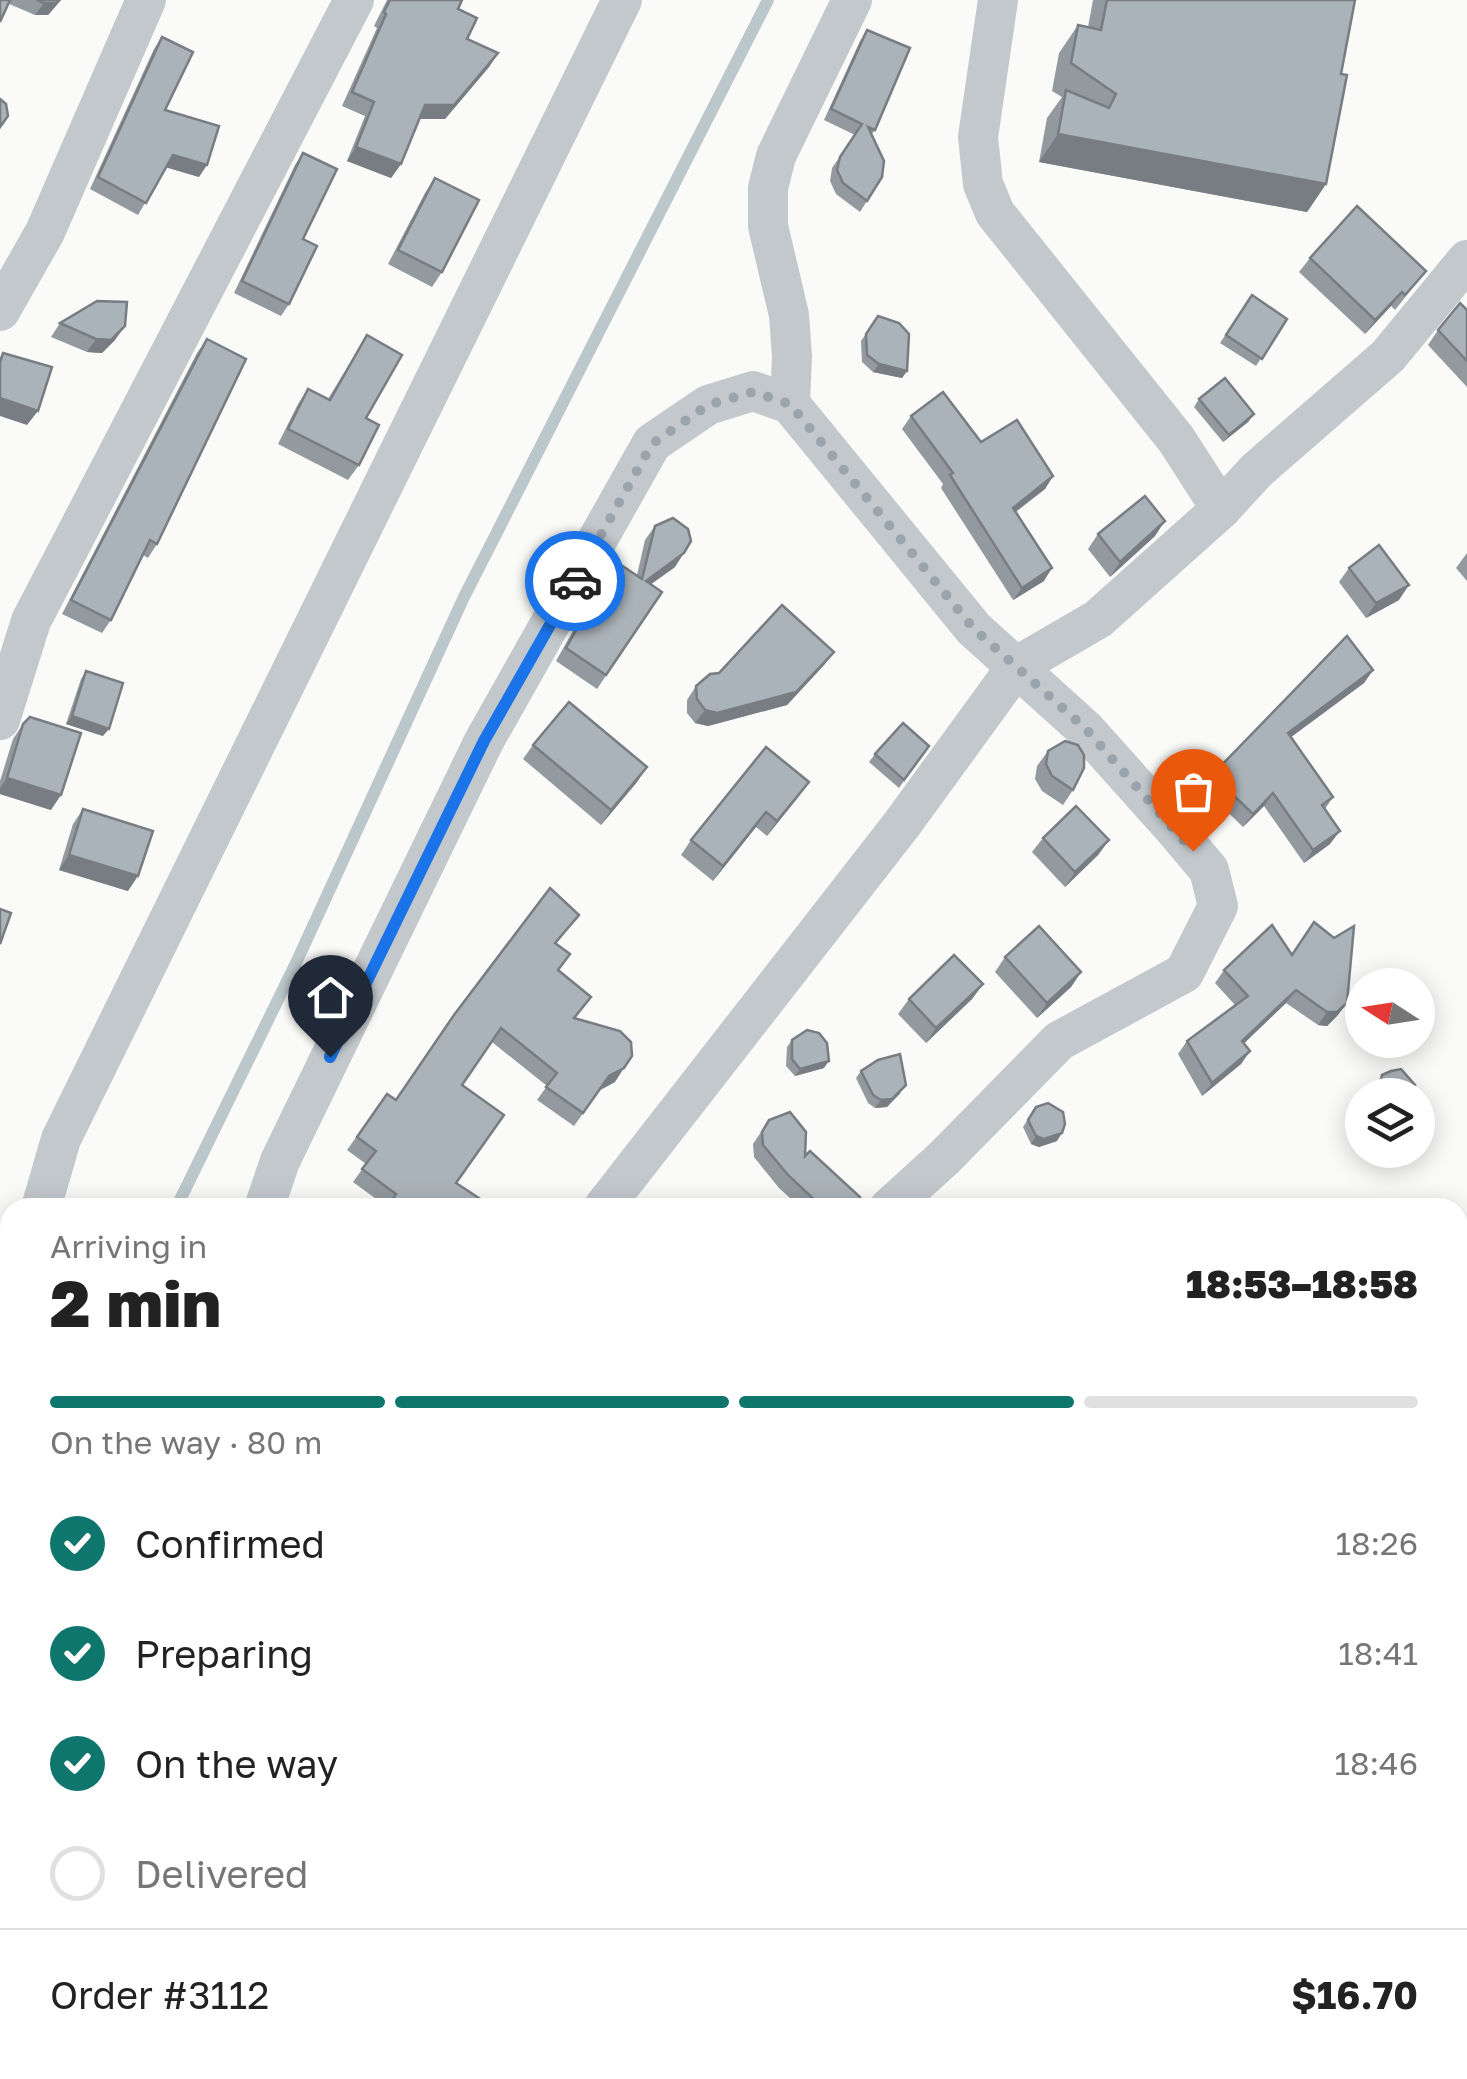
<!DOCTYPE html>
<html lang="en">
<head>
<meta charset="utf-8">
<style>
  body { margin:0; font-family:"Golos Text",sans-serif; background:#f6f6f6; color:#222; height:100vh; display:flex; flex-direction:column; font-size:38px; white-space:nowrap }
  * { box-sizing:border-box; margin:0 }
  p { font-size:32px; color:#767676 }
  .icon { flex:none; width:55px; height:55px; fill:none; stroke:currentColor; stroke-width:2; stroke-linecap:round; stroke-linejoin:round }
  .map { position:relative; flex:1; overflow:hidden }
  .drawer { position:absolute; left:0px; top:1198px; width:1468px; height:882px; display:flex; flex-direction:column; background:#fff; border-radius:30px 30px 0 0; box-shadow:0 5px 25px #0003 }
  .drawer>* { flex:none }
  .needle { width:65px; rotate:282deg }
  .controls { position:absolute; left:1345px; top:968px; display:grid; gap:20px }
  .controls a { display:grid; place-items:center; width:90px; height:90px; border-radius:50%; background:#fff; box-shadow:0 5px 25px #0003; font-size:50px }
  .pin { position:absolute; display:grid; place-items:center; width:85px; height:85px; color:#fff; margin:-102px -42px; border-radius:50% 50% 50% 0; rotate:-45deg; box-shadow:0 0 10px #0007 }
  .pin .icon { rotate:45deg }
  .courier { position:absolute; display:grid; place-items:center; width:100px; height:100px; margin:-50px; border:8px solid #1a73e8; border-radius:50%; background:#fff; color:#222; box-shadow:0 2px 12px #0007 }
  .head em { font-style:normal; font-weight:800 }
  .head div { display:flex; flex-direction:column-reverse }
  .head { display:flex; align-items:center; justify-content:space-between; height:170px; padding:0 50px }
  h1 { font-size:65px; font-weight:800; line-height:75px }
  .bar { display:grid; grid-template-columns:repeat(4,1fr); gap:15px 10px; align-content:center; height:120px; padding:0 50px }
  .bar i { height:12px; border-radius:8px; background:#e0e0e0 }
  .bar .current { background:#0f766e }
  .bar p { grid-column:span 4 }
  .line { display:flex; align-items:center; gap:25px; padding:0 50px; border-top:2px solid #e0e0e0 }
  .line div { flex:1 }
  ol { padding:0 50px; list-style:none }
  li { display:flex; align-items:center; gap:30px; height:110px }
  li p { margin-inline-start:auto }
  li .icon { padding:10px; border-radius:50%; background:#0f766e; color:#fff; stroke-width:4 }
  li:last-child { color:#767676 }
  li i { width:55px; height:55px; border:5px solid #e0e0e0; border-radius:50% }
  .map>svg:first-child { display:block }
</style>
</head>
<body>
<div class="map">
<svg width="1467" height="2079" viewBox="0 0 1467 2079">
  <rect width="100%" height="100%" fill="#fafaf8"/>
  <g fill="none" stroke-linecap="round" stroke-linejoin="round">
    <g stroke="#bbc7cb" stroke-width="12">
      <path d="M 176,1208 L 296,963 L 464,597 L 768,0"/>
      <path d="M 0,1515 L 10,1504"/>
    </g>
    <g stroke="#c3c8cc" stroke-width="40">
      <path d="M 998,0 L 978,137 L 983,184 L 995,213 L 1176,439 L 1221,509"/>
      <path d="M 0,311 L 45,232 L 146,0"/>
      <path d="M 790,404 L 792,356 L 789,315 L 768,226 L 768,188 L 776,156 L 852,0"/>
      <path d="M 0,720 L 31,621 L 354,0"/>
      <path d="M 41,1208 L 61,1139 L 622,0"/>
      <path d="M 264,1208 L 280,1161 L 484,741 L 652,443 L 708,405 L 753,391 L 790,404 L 974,629 L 1085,729 L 1177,832 L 1209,870 L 1218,906 L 1184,973 L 1059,1041 L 944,1158 L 889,1208"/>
      <path d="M 603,1208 L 902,824 L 1017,666 L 1098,619 L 1221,509 L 1257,470 L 1388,356 L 1467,260"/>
      <path d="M 0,1287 L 10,1290"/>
      <path d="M 0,1630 L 10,1617"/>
    </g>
  </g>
  <g fill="#929a9f">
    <path d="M 0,0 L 61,0 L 48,15 L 35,15 Z"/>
    <path d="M 387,0 L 462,0 L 458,9 L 467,39 L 498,53 L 489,67 L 445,119 L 419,119 L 401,164 L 391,178 L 347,161 L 365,116 L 342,106 L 377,28 L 374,26 Z"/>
    <path d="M 1093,0 L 1355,0 L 1341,74 L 1326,184 L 1307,212 L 1039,162 L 1047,118 L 1062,97 L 1052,91 L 1059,53 L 1078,25 L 1088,27 Z"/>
    <path d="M 867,30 L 875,130 L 872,134 L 882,177 L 860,212 L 836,194 L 830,181 L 832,168 L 855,135 L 824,120 L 860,41 Z"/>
    <path d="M 162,37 L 165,110 L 199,177 L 166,167 L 138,215 L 90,189 L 154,49 Z"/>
    <path d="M 303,153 L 303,239 L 289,304 L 281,316 L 234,293 L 295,165 Z"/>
    <path d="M 435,178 L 442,272 L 432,287 L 388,264 L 425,193 Z"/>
    <path d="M 1310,258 L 1426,271 L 1395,310 L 1391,306 L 1365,334 L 1299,272 Z"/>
    <path d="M 1252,295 L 1287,319 L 1256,366 L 1220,343 Z"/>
    <path d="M 1467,310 L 1467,387 L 1428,345 L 1438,330 Z"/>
    <path d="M 878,316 L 907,371 L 902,378 L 873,372 L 862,362 L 861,341 Z"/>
    <path d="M 60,323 L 115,340 L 102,353 L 87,352 L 51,337 Z"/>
    <path d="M 367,335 L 366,418 L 359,465 L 348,480 L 278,444 L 298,404 L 308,389 L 328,399 Z"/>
    <path d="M 207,339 L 157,544 L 148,558 L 143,555 L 111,620 L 102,633 L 62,614 L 197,353 Z"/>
    <path d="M 1199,399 L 1254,414 L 1248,422 L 1223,442 L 1194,407 Z"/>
    <path d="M 911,416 L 981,442 L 1053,476 L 1045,489 L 1016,512 L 1044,581 L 1013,600 L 941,488 L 943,484 L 902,429 Z"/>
    <path d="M 655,526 L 675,567 L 651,584 L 662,592 L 597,689 L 556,661 L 605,574 L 615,561 L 637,575 L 645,540 Z"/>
    <path d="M 1098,534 L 1155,536 L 1110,577 L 1088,549 Z"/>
    <path d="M 1467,553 L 1467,581 L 1456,568 Z"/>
    <path d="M 1349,568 L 1399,600 L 1366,618 L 1339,582 Z"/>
    <path d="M 834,652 L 824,665 L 787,705 L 708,726 L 695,723 L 687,713 L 687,700 L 696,686 L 719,673 Z"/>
    <path d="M 1373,670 L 1364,683 L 1291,737 L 1333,797 L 1325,809 L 1330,844 L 1304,863 L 1264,806 L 1243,827 L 1203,788 L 1212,775 Z"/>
    <path d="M 86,671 L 103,736 L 66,724 L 81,679 Z"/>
    <path d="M 23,724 L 51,810 L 0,794 L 0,781 L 13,739 Z"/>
    <path d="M 533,745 L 637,782 L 601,825 L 523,759 Z"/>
    <path d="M 929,746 L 899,788 L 869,762 L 875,754 Z"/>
    <path d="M 1048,751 L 1073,790 L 1063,805 L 1042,791 L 1035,779 L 1037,766 Z"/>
    <path d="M 799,796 L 767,836 L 756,827 L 713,881 L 681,855 L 691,840 Z"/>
    <path d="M 83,809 L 128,891 L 59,870 L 73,824 Z"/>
    <path d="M 1043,838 L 1109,840 L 1098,855 L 1065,887 L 1032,852 Z"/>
    <path d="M 579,915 L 556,944 L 558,970 L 575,1019 L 615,1082 L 600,1090 L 574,1126 L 537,1100 L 547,1086 L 492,1042 L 462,1085 L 504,1115 L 387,1207 L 353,1182 L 366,1164 L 347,1150 L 387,1094 L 396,1100 Z"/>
    <path d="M 1292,955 L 1347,1003 L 1337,1016 L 1327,1026 L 1318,1025 L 1286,1003 L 1244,1043 L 1250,1051 L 1241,1064 L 1202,1096 L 1178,1054 L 1187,1041 L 1235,1005 L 1215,983 L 1224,970 Z"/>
    <path d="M 1005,957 L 1081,972 L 1071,987 L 1037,1018 L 995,972 Z"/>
    <path d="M 983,984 L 972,999 L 926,1043 L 898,1014 L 909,999 Z"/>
    <path d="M 792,1040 L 824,1068 L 795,1076 L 786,1066 L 787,1047 Z"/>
    <path d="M 861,1071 L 901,1093 L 887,1107 L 875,1108 L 868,1103 L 856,1078 Z"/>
    <path d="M 1382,1075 L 1415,1095 L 1374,1095 L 1377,1083 Z"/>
    <path d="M 1036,1107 L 1057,1141 L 1039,1147 L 1031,1144 L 1023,1127 Z"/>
    <path d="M 769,1120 L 805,1156 L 852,1208 L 801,1208 L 779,1188 L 754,1157 L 753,1144 Z"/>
    <path d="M 0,1824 L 10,1836 L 10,1923 L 0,1912 Z"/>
    <path d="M 124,2070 L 192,2070 L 185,2079 L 132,2079 Z"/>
  </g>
  <g fill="#777d82">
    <path d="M 61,0 L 48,15 L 35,15 L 44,3 Z"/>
    <path d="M 498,53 L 489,67 L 445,119 L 415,119 L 425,105 Z"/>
    <path d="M 1058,134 L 1326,184 L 1307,212 L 1039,162 Z"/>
    <path d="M 356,147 L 401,164 L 391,178 L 347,161 Z"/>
    <path d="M 173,155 L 207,165 L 199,177 L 165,167 Z"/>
    <path d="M 1402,292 L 1391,306 L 1365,334 L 1375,320 Z"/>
    <path d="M 125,326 L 115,340 L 102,353 L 87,352 L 96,339 Z"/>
    <path d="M 879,364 L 907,371 L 902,378 L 873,372 Z"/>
    <path d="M 0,398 L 38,411 L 27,425 L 0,416 Z"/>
    <path d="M 1254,414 L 1248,422 L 1223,442 L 1229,435 Z"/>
    <path d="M 1053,476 L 1045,489 L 1004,520 L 1013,508 Z"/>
    <path d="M 1165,521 L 1155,536 L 1110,577 L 1120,562 Z"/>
    <path d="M 684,553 L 675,567 L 636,595 L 646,581 Z"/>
    <path d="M 1052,568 L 1044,581 L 1013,600 L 1022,588 Z"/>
    <path d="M 1409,585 L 1399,600 L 1366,618 L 1376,603 Z"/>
    <path d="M 834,652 L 824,665 L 787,705 L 708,726 L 695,723 L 705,710 Z"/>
    <path d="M 1373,670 L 1364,683 L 1279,746 L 1288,733 Z"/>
    <path d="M 72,716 L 109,729 L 103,736 L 66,724 Z"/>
    <path d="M 647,767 L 637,782 L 601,825 L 611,810 Z"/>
    <path d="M 7,778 L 61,795 L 51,810 L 0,794 L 0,788 Z"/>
    <path d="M 809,782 L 799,796 L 767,836 L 777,821 Z"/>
    <path d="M 1273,793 L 1264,806 L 1243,827 L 1253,814 Z"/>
    <path d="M 766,812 L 756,827 L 713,881 L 723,866 Z"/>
    <path d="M 1340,831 L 1330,844 L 1304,863 L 1313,850 Z"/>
    <path d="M 1109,840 L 1098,855 L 1065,887 L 1075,872 Z"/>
    <path d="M 69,855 L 138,876 L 128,891 L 59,870 Z"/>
    <path d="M 1081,972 L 1071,987 L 1037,1018 L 1047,1003 Z"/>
    <path d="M 983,984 L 972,999 L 926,1043 L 936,1028 Z"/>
    <path d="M 1296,990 L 1286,1003 L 1233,1054 L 1242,1041 Z"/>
    <path d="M 1347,1003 L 1337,1016 L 1327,1026 L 1318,1025 L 1327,1012 Z"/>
    <path d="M 1250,1051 L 1241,1064 L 1202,1096 L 1212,1083 Z"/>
    <path d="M 829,1061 L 824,1068 L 795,1076 L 800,1069 Z"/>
    <path d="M 624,1068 L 615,1082 L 600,1090 L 609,1076 Z"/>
    <path d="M 906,1085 L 887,1107 L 875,1108 L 881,1100 Z"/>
    <path d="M 1062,1133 L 1057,1141 L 1039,1147 L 1031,1144 L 1036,1136 Z"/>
  </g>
  <g fill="#aab3b9" stroke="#777d82" stroke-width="2.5">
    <path d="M 0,0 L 10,0 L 0,22 Z"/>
    <path d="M 37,0 L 59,0 L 56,3 L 44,3 Z"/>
    <path d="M 390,0 L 462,0 L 458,9 L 477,18 L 467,39 L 498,53 L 454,105 L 425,105 L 401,164 L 356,147 L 374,102 L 352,92 L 386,14 L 384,12 Z"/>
    <path d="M 1107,0 L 1355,0 L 1341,74 L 1347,75 L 1326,184 L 1058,134 L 1066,90 L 1109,108 L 1116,94 L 1071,63 L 1078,25 L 1101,30 Z"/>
    <path d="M 867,30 L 910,48 L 875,130 L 868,127 L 884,161 L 882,177 L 867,201 L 843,183 L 837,170 L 840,157 L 862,124 L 831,109 Z"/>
    <path d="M 162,37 L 193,52 L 165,110 L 219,126 L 207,165 L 173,155 L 146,203 L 98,177 Z"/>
    <path d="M 0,99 L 6,104 L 8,116 L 0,127 Z"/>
    <path d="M 303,153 L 337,169 L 303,239 L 317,246 L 289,304 L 242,281 Z"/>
    <path d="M 435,178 L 479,200 L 442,272 L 398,250 Z"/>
    <path d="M 1357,206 L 1426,271 L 1405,295 L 1402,292 L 1375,320 L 1310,258 Z"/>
    <path d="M 1252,295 L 1287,319 L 1262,359 L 1226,335 Z"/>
    <path d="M 97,301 L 127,302 L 125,326 L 111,340 L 96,339 L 60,323 Z"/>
    <path d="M 1460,303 L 1467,310 L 1467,361 L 1438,330 Z"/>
    <path d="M 878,316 L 899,323 L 909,334 L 907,371 L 879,364 L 867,355 L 866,334 Z"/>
    <path d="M 367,335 L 402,355 L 366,418 L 379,425 L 359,465 L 288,429 L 308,389 L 330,400 Z"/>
    <path d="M 207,339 L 246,359 L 157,544 L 150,540 L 111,620 L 71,600 Z"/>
    <path d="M 3,353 L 52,367 L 38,411 L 0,398 L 0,362 Z"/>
    <path d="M 1225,378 L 1254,414 L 1229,435 L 1199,399 Z"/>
    <path d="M 943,392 L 981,442 L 1017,420 L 1053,476 L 1013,508 L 1052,568 L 1022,588 L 950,475 L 953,473 L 911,416 Z"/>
    <path d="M 1145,496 L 1165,521 L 1120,562 L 1098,534 Z"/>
    <path d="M 673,518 L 688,529 L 691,541 L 684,553 L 646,581 L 662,592 L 606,675 L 566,648 L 615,561 L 642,579 L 655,526 Z"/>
    <path d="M 1379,545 L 1409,585 L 1376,603 L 1349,568 Z"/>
    <path d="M 782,605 L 834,652 L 796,692 L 717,713 L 705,710 L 697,699 L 696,686 L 710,674 L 719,673 Z"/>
    <path d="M 1347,636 L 1373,670 L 1288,733 L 1333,797 L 1322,805 L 1340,831 L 1313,850 L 1273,793 L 1253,814 L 1212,775 Z"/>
    <path d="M 86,671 L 123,683 L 109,729 L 72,716 Z"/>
    <path d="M 569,702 L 647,767 L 611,810 L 533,745 Z"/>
    <path d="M 30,717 L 81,733 L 61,795 L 7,778 L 23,724 Z"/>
    <path d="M 903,723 L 929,746 L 904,780 L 875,754 Z"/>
    <path d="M 1065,741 L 1078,745 L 1084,755 L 1084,768 L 1073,790 L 1052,776 L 1046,764 L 1048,751 Z"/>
    <path d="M 766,747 L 809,782 L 777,821 L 766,812 L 723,866 L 691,840 Z"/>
    <path d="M 1076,806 L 1109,840 L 1075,872 L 1043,838 Z"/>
    <path d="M 83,809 L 153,831 L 138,876 L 69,855 Z"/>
    <path d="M 550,888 L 579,915 L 555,943 L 570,954 L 558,970 L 591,997 L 574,1018 L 620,1031 L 631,1042 L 632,1056 L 624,1068 L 609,1076 L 583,1113 L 546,1087 L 557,1073 L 501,1028 L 462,1085 L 504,1115 L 456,1183 L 494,1208 L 387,1208 L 396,1194 L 362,1169 L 376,1151 L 357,1137 L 387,1094 L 396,1100 L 454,1015 Z"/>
    <path d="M 0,909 L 11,913 L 0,944 Z"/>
    <path d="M 1314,922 L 1334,938 L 1354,926 L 1347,1003 L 1337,1012 L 1327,1012 L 1296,990 L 1242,1041 L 1250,1051 L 1212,1083 L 1187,1041 L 1248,996 L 1224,970 L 1272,925 L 1292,955 Z"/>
    <path d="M 1039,926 L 1081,972 L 1047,1003 L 1005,957 Z"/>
    <path d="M 954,955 L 983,984 L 936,1028 L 909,999 Z"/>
    <path d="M 807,1030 L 819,1033 L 827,1043 L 829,1061 L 800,1069 L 792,1059 L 792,1040 Z"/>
    <path d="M 900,1054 L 906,1085 L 892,1099 L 881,1100 L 873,1095 L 861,1071 L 878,1060 Z"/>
    <path d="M 1401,1069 L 1415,1085 L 1415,1095 L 1380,1095 L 1378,1093 L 1382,1075 L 1391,1071 Z"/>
    <path d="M 1048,1103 L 1063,1112 L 1065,1124 L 1062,1133 L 1044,1139 L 1036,1136 L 1028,1120 L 1036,1107 Z"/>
    <path d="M 790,1112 L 806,1132 L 805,1156 L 810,1151 L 860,1197 L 850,1208 L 823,1208 L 788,1175 L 763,1145 L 762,1132 L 769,1120 Z"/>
    <path d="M 0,1824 L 10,1836 L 10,1902 L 0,1891 Z"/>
    <path d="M 148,2070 L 190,2070 L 181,2079 L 157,2079 Z"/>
  </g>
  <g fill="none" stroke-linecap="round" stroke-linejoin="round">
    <path stroke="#99a4ac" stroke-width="10" stroke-dasharray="0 18" d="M 575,581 L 652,444 L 708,405 L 753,392 L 790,404 L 974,629 L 1085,728 L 1193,851"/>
    <path stroke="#1a73e8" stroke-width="12" d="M 330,1057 L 484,741 L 575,581"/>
  </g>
</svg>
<div class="controls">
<a><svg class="needle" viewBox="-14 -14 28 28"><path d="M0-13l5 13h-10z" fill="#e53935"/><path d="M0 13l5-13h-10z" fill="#767676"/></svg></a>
<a><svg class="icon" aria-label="layers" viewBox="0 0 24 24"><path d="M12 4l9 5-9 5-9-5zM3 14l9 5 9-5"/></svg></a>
</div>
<div class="pin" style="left:1193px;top:851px;background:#ea580c"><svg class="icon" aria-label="bag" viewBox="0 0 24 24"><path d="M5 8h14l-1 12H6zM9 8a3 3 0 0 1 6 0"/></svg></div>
<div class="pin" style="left:330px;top:1057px;background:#1f2937"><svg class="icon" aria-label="home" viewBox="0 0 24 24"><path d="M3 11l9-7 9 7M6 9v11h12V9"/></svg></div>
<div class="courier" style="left:575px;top:581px"><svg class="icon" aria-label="car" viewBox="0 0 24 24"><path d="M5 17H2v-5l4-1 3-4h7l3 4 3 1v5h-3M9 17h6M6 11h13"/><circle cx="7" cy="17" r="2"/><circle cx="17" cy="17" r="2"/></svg></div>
<section class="drawer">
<div class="head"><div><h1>2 min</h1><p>Arriving in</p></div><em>18:53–18:58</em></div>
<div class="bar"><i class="current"></i><i class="current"></i><i class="current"></i><i></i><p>On the way · 80 m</p></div>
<ol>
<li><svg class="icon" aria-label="check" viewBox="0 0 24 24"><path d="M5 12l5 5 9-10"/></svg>Confirmed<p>18:26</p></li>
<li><svg class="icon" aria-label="check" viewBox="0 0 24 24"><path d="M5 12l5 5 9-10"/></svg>Preparing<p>18:41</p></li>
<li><svg class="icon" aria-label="check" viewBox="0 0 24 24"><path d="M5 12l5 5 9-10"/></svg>On the way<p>18:46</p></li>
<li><i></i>Delivered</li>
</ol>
<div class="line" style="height:130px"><div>Order #3112</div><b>$16.70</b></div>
</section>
</div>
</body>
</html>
